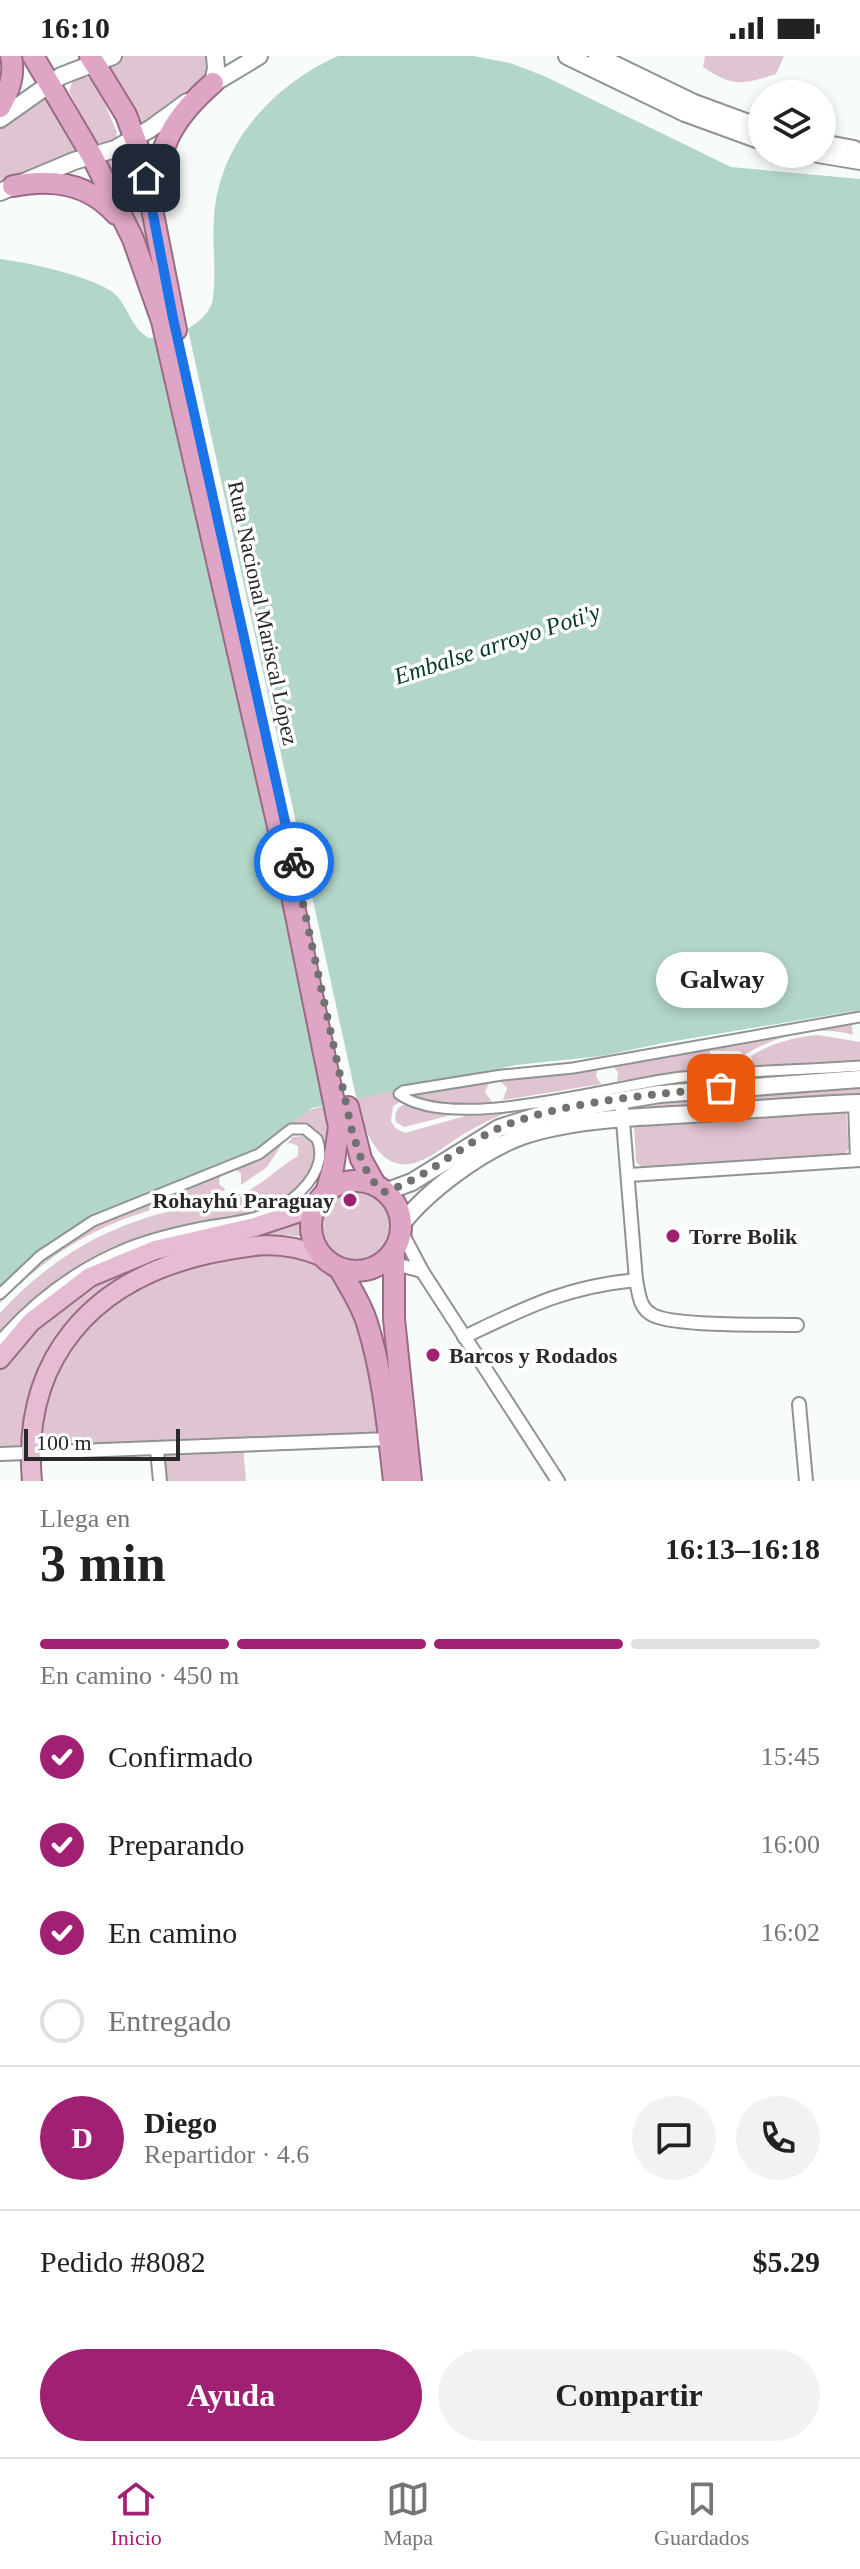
<!DOCTYPE html>
<html lang="es">
<head>
<meta charset="utf-8">
<style>
  body { margin:0; font-family:Georgia,serif; background:#f2f2f2; color:#222; height:100vh; display:flex; flex-direction:column; font-size:30px; white-space:nowrap }
  * { box-sizing:border-box; margin:0 }
  p { font-size:26px; color:#767676 }
  .icon { flex:none; width:44px; height:44px; fill:none; stroke:currentColor; stroke-width:2; stroke-linecap:round; stroke-linejoin:round }
  .map { position:relative; height:1425px; overflow:hidden }
  .details { display:flex; flex-direction:column; background:#fff; flex:1 }
  .details>* { flex:none }
  .buttons { position:absolute; left:748px; top:24px; display:grid; gap:16px }
  .buttons a { display:grid; place-items:center; width:88px; height:88px; border-radius:50%; background:#fff; box-shadow:0 4px 12px #0003; font-size:40px }
  .scale { position:absolute; left:24px; bottom:20px; width:156px; box-sizing:border-box; padding-left:8px; border:4px solid #282929; border-top:0; font-size:22px; line-height:28px; white-space:nowrap; color:#282929; -webkit-text-stroke:6px #fff; paint-order:stroke }
  .pin { position:absolute; display:grid; place-items:center; width:68px; height:68px; color:#fff; margin:-34px; border-radius:16px; box-shadow:0 4px 12px #0006 }
  .courier { position:absolute; display:grid; place-items:center; width:80px; height:80px; margin:-40px; border:6px solid #1a73e8; border-radius:50%; background:#fff; color:#222; box-shadow:0 2px 10px #0007 }
  .bubble { position:absolute; height:56px; border-radius:28px; background:#fff; box-shadow:0 4px 12px #0003; font-size:26px; font-weight:700; line-height:56px; text-align:center }
  .head em { font-style:normal; font-weight:700 }
  .head div { display:flex; flex-direction:column-reverse }
  .head { display:flex; align-items:center; justify-content:space-between; height:136px; padding:0 40px }
  h1 { font-size:52px; font-weight:700; line-height:60px }
  .bar { display:grid; grid-template-columns:repeat(4,1fr); gap:12px 8px; align-content:center; height:96px; padding:0 40px }
  .bar i { height:10px; border-radius:6px; background:#e0e0e0 }
  .bar .selected { background:#a02073 }
  .bar p { grid-column:span 4 }
  .line { display:flex; align-items:center; gap:20px; padding:0 40px; border-top:2px solid #e0e0e0 }
  .line div { flex:1 }
  .round { display:grid; place-items:center; flex:none; width:84px; height:84px; border-radius:42px; background:#f2f2f2 }
  ol { padding:0 40px; list-style:none }
  li { display:flex; align-items:center; gap:24px; height:88px }
  li p { margin-inline-start:auto }
  li .icon { padding:8px; border-radius:50%; background:#a02073; color:#fff; stroke-width:4 }
  li:last-child { color:#767676 }
  li i { width:44px; height:44px; border:4px solid #e0e0e0; border-radius:50% }
  .action { display:flex; gap:16px; margin-top:auto; padding:16px 40px }
  .action a { flex:1; height:92px; border-radius:48px; background:#a02073; color:#fff; font-size:32px; font-weight:700; line-height:92px; text-align:center }
  .action a+a { background:#f2f2f2; color:#222 }
  .status { display:flex; justify-content:space-between; align-items:center; height:56px; padding:0 40px; background:#fff; direction:ltr }
  .status svg { height:22px; fill:currentColor }
  .menu { display:flex; justify-content:space-around; align-items:center; height:112px; border-top:2px solid #e0e0e0; background:#fff; font-size:22px; color:#767676 }
  .menu a { display:grid; justify-items:center; gap:4px }
  .menu .selected { color:#a02073 }
  .map>svg:first-child { display:block }
</style>
</head>
<body>
<div class="status"><b>16:10</b><svg viewBox="0 0 49 12"><path d="M0 12V9h3v3zM5 12V6h3v6zM10 12V3h3v9zM15 12V0h3v12zM26 1h20v11H26zM47 4h2v5h-2z"/></svg></div>
<div class="map">
<svg width="860" height="1425" viewBox="0 0 860 1425">
  <rect width="100%" height="100%" fill="#f7fbf9"/>
  <g fill="#dfc4d1">
    <path d="M 119,0 L 209,0 L 209,21 L 137,75 L 102,6 Z"/>
    <path d="M 705,0 L 784,0 L 776,18 C 743,29 732,31 703,11 Z"/>
    <path d="M 85,20 L 95,25 L 117,76 L 116,83 L 110,86 L 97,87 L 92,81 L 69,35 L 73,24 Z"/>
    <path d="M 51,32 L 84,98 L 0,128 L 0,70 Z"/>
    <path d="M 128,96 L 151,200 L 104,105 Z"/>
    <path d="M 851,965 L 853,979 C 816,968 776,980 744,999 L 739,995 L 710,995 L 710,1012 L 617,1025 L 618,1016 L 612,1009 Z"/>
    <path d="M 818,979 L 860,986 L 860,1005 L 754,1012 L 751,1000 C 771,987 795,981 818,979 Z"/>
    <path d="M 598,1011 L 596,1020 L 601,1028 L 503,1044 L 507,1032 L 499,1024 Z"/>
    <path d="M 490,1025 L 485,1036 L 492,1046 C 463,1050 435,1051 408,1038 Z"/>
    <path d="M 860,1030 L 860,1042 L 631,1056 L 632,1050 L 682,1041 Z"/>
    <path d="M 398,1033 L 397,1041 L 404,1044 L 393,1050 L 391,1065 L 395,1072 L 405,1077 L 469,1059 L 535,1047 C 509,1055 485,1065 462,1079 C 448,1088 435,1099 420,1105 C 380,1122 362,1071 356,1041 Z"/>
    <path d="M 406,1048 L 463,1056 L 404,1071 L 396,1066 C 394,1057 397,1050 406,1048 Z"/>
    <path d="M 327,1049 L 328,1074 L 323,1094 L 309,1072 L 299,1068 L 286,1070 L 306,1055 Z"/>
    <path d="M 846,1054 L 849,1093 L 844,1098 L 642,1111 L 636,1106 L 634,1069 Z"/>
    <path d="M 288,1079 L 267,1111 L 241,1129 L 241,1118 L 234,1112 Z"/>
    <path d="M 304,1080 L 313,1083 L 318,1096 L 307,1122 L 292,1139 L 267,1154 L 174,1174 L 0,1279 L 0,1257 C 44,1209 96,1175 159,1158 C 186,1151 216,1148 242,1137 C 263,1129 278,1111 298,1100 L 298,1090 L 291,1087 L 287,1088 L 293,1081 Z"/>
    <path d="M 220,1117 L 219,1128 L 226,1134 C 127,1158 74,1173 0,1247 L 0,1241 L 31,1211 L 81,1174 Z"/>
    <circle cx="356" cy="1170" r="38"/>
    <path d="M 302,1162 L 306,1182 C 274,1174 245,1184 215,1191 C 193,1196 170,1199 149,1208 C 98,1228 55,1272 35,1324 C 27,1345 25,1368 20,1389 L 0,1393 L 0,1311 L 22,1285 L 82,1234 L 139,1205 Z"/>
    <path d="M 243,1191 L 321,1200 L 339,1212 L 348,1229 L 389,1383 L 30,1397 L 43,1329 L 107,1241 Z"/>
    <path d="M 243,1390 L 246,1425 L 160,1425 L 157,1394 Z"/>
  </g>
  <path fill="#b2d6c8" d="M 338,0 L 473,0 L 510,7 L 544,20 L 731,111 L 860,123 L 860,954 L 663,987 L 602,1000 L 516,1009 L 312,1052 L 253,1096 L 115,1152 L 0,1232 L 0,203 C 26,206 96,221 115,238 C 129,252 131,272 149,282 C 175,281 200,272 212,248 C 217,220 212,191 214,162 C 218,88 273,29 338,0 Z"/>
  <path fill="#f7fbf9" d="M 187,269 L 357,1045 L 328,1053 L 158,277 Z"/>
  <g fill="none" stroke-linecap="round" stroke-linejoin="round">
    <defs>
      <g id="pedestrian">
        <path d="M 860,961 L 573,1012 L 502,1019 L 403,1035 L 399,1038 C 453,1078 616,1028 682,1021 C 741,1015 801,1014 860,1010"/>
        <path d="M 0,1238 L 40,1200 L 93,1165 L 259,1098 L 291,1073 L 305,1073 L 317,1083 C 330,1115 295,1145 269,1157 C 248,1165 225,1167 203,1171 C 178,1176 152,1182 127,1192 C 78,1212 35,1244 0,1284"/>
      </g>
      <g id="minor">
        <path d="M 855,1047 L 857,1104"/>
        <path d="M 622,1053 L 636,1224 C 639,1237 639,1251 651,1258 C 670,1271 769,1268 797,1269"/>
        <path d="M 629,1119 L 860,1104"/>
        <path d="M 401,1175 L 422,1215 L 558,1425"/>
        <path d="M 378,1210 L 403,1210 L 422,1215"/>
        <path d="M 464,1281 C 527,1251 565,1231 636,1224"/>
        <path d="M 799,1348 L 806,1425"/>
        <path d="M 157,1394 L 160,1425"/>
        <path d="M 0,1398 L 389,1383"/>
      </g>
      <g id="secondary">
        <path d="M 567,0 L 685,57 L 762,85"/>
        <path d="M 597,0 L 694,47 L 762,72"/>
        <path d="M 213,27 L 216,12 L 215,0"/>
        <path d="M 206,32 L 259,0"/>
        <path d="M 0,63 L 61,20 L 113,0"/>
        <path d="M 822,87 L 854,93"/>
        <path d="M 818,98 L 860,105"/>
        <path d="M 0,136 L 74,105 L 115,93 L 150,73 L 187,46"/>
        <path d="M 385,1136 L 412,1126 L 499,1072 L 546,1057 L 660,1038 L 860,1023"/>
        <path d="M 401,1169 C 427,1135 481,1095 522,1080 C 571,1063 638,1061 690,1058 C 747,1054 803,1049 860,1047"/>
      </g>
      <g id="primary">
        <path d="M 0,1303 L 31,1266 L 90,1221 L 155,1194 L 255,1171 L 315,1151"/>
        <path d="M 32,1425 C 21,1303 92,1224 208,1198 C 251,1189 279,1183 321,1200"/>
      </g>
      <g id="trunk">
        <path d="M 33,0 L 92,100 L 133,183 L 162,265 L 277,766 L 339,1071 L 333,1112 L 326,1137"/>
        <path d="M 90,0 L 126,59 L 142,102 L 176,274"/>
        <path d="M 0,51 C 9,35 15,19 11,0"/>
        <path d="M 13,130 C 52,122 88,127 116,158"/>
        <path d="M 154,140 C 159,88 174,61 213,27"/>
        <path d="M 348,1051 L 361,1103 L 376,1130"/>
        <circle cx="356" cy="1170" r="45"/>
        <path d="M 394,1194 L 394,1263 L 411,1425"/>
        <path d="M 339,1212 C 349,1230 361,1247 367,1267 C 383,1317 388,1373 394,1425"/>
      </g>
    </defs>
    <use href="#pedestrian" stroke="#909392" stroke-width="13"/>
    <use href="#minor" stroke="#909392" stroke-width="16"/>
    <use href="#secondary" stroke="#909392" stroke-width="20"/>
    <use href="#primary" stroke="#996b84" stroke-width="22"/>
    <use href="#trunk" stroke="#996b84" stroke-width="24"/>
    <use href="#pedestrian" stroke="#fff" stroke-width="9"/>
    <use href="#minor" stroke="#fff" stroke-width="12"/>
    <use href="#secondary" stroke="#fff" stroke-width="16"/>
    <use href="#primary" stroke="#e6bcd3" stroke-width="18"/>
    <use href="#trunk" stroke="#dea6c4" stroke-width="20"/>
  </g>
  <g fill="none" stroke-linecap="round" stroke-linejoin="round">
    <path stroke="#707272" stroke-width="8" stroke-dasharray="0 14.4" d="M 294,806 L 352,1075 C 359,1096 365,1123 385,1136 C 431,1120 464,1085 509,1068 C 568,1045 657,1038 721,1032"/>
    <path stroke="#1a73e8" stroke-width="10" d="M 146,122 L 173,262 L 294,806"/>
  </g>
  <g fill="#a02073" stroke="#fff" stroke-width="3">
    <circle cx="350" cy="1144" r="8"/>
    <circle cx="673" cy="1180" r="8"/>
    <circle cx="433" cy="1299" r="8"/>
  </g>
  <g text-anchor="middle" dominant-baseline="central" stroke-width="7" stroke-linejoin="round" paint-order="stroke">
    <g font-size="22" fill="#282929" stroke="#fff">
      <text transform="translate(263 557) rotate(78)">Ruta Nacional Mariscal López</text>
    </g>
    <g font-size="22" font-weight="bold" fill="#282929" stroke="#fff" text-anchor="start">
      <text x="334" y="1144" text-anchor="end">Rohayhú Paraguay</text>
      <text x="689" y="1180">Torre Bolik</text>
      <text x="449" y="1299">Barcos y Rodados</text>
    </g>
    <g font-size="24" font-style="italic" fill="#023729" stroke="#fff">
      <text transform="translate(497 588) rotate(-18)">Embalse arroyo Poti'y</text>
    </g>
  </g>
</svg>
<div class="buttons">
<a><svg class="icon" aria-label="layers" viewBox="0 0 24 24"><path d="M12 4l9 5-9 5-9-5zM3 14l9 5 9-5"/></svg></a>
</div>
<div class="scale">100 m</div>
<div class="pin" style="left:721px;top:1032px;background:#ea580c"><svg class="icon" aria-label="bag" viewBox="0 0 24 24"><path d="M5 8h14l-1 12H6zM9 8a3 3 0 0 1 6 0"/></svg></div>
<div class="pin" style="left:146px;top:122px;background:#1f2937"><svg class="icon" aria-label="home" viewBox="0 0 24 24"><path d="M3 11l9-7 9 7M6 9v11h12V9"/></svg></div>
<div class="courier" style="left:294px;top:806px"><svg class="icon" aria-label="bike" viewBox="0 0 24 24"><circle cx="6" cy="16" r="4"/><circle cx="18" cy="16" r="4"/><path d="M6 16l4-8h5l3 8M10 8l3 8H6M13 5h3"/></svg></div>
<div class="bubble" style="left:656px;top:896px;width:132px">Galway</div>
</div>
<section class="details">
<div class="head"><div><h1>3 min</h1><p>Llega en</p></div><em>16:13–16:18</em></div>
<div class="bar"><i class="selected"></i><i class="selected"></i><i class="selected"></i><i></i><p>En camino · 450 m</p></div>
<ol>
<li><svg class="icon" aria-label="check" viewBox="0 0 24 24"><path d="M5 12l5 5 9-10"/></svg>Confirmado<p>15:45</p></li>
<li><svg class="icon" aria-label="check" viewBox="0 0 24 24"><path d="M5 12l5 5 9-10"/></svg>Preparando<p>16:00</p></li>
<li><svg class="icon" aria-label="check" viewBox="0 0 24 24"><path d="M5 12l5 5 9-10"/></svg>En camino<p>16:02</p></li>
<li><i></i>Entregado</li>
</ol>
<div class="line" style="height:144px"><b class="round" style="background:#a02073;color:#fff">D</b><div><b>Diego</b><p>Repartidor · 4.6</p></div><a class="round"><svg class="icon" aria-label="chat" viewBox="0 0 24 24"><path d="M4 5h16v11H9l-5 4z"/></svg></a><a class="round"><svg class="icon" aria-label="phone" viewBox="0 0 24 24"><path d="M5 4h4l2 5-3 2q2 4 5 5l2-3 5 2v4C11 20 4 13 5 4z"/></svg></a></div>
<div class="line" style="height:104px"><div>Pedido #8082</div><b>$5.29</b></div>
<div class="action"><a>Ayuda</a><a>Compartir</a></div>
</section>
<nav class="menu">
<a class="selected"><svg class="icon" aria-label="home" viewBox="0 0 24 24"><path d="M3 11l9-7 9 7M6 9v11h12V9"/></svg>Inicio</a>
<a><svg class="icon" aria-label="map" viewBox="0 0 24 24"><path d="M3 6l6-2 6 2 6-2v14l-6 2-6-2-6 2zM9 4v14M15 6v14"/></svg>Mapa</a>
<a><svg class="icon" aria-label="saved" viewBox="0 0 24 24"><path d="M7 4h10v16l-5-4-5 4z"/></svg>Guardados</a>
</nav>
</body>
</html>
